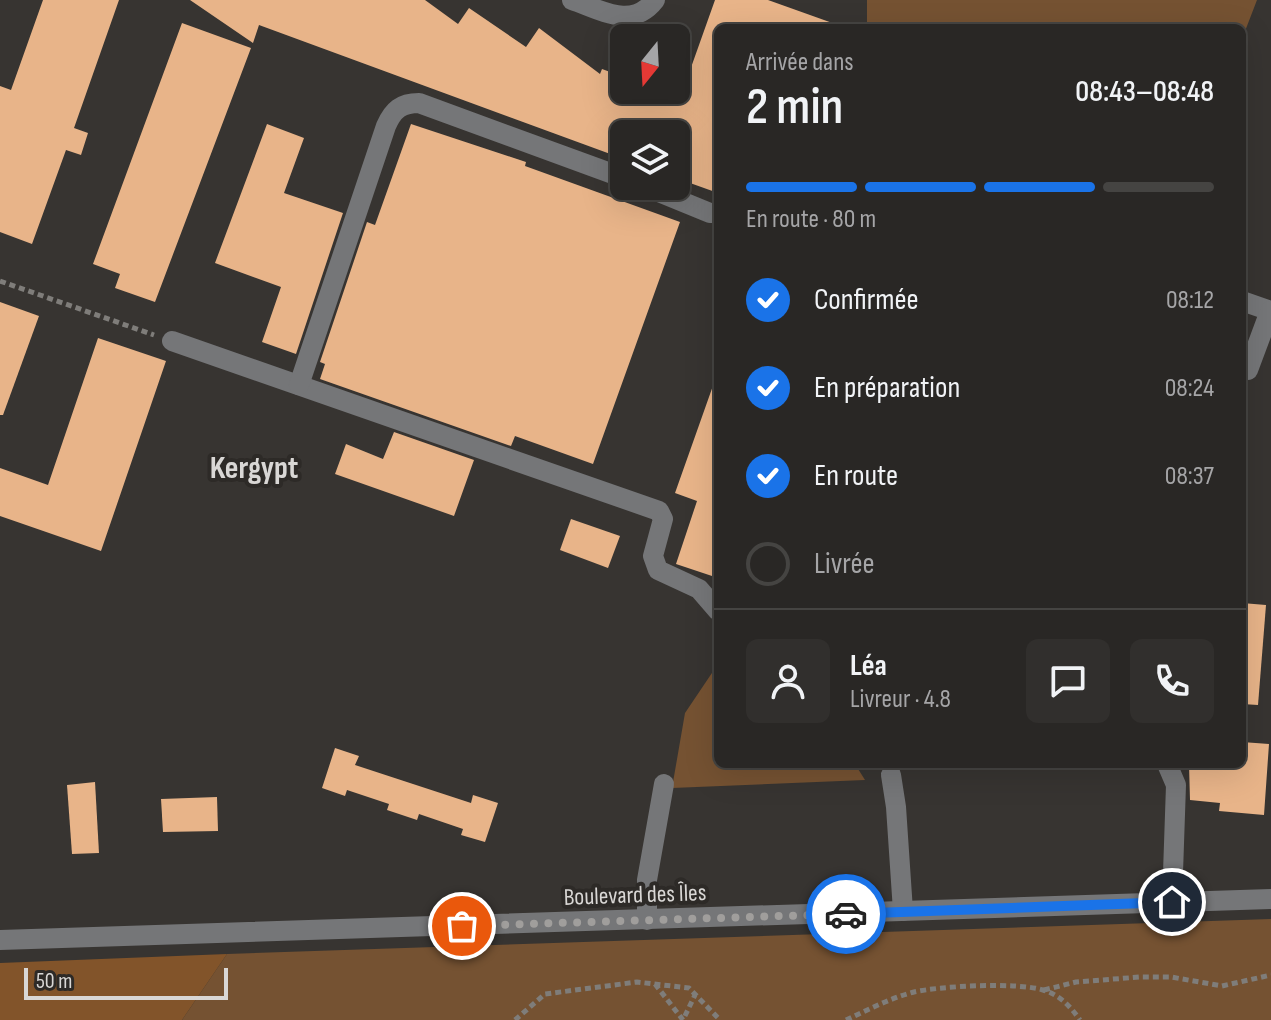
<!DOCTYPE html>
<html lang="fr">
<head>
<meta charset="utf-8">
<style>
  body { margin:0; font-family:"Sofia Sans Condensed",sans-serif; background:#312f2d; color:#f1f3f6; height:100vh; display:flex; flex-direction:column; font-size:30px; white-space:nowrap }
  * { box-sizing:border-box; margin:0 }
  p { font-size:26px; color:#a5a5a7 }
  .icon { flex:none; width:44px; height:44px; fill:none; stroke:currentColor; stroke-width:2; stroke-linecap:round; stroke-linejoin:round }
  .map { position:relative; flex:1; overflow:hidden }
  .side { position:absolute; left:714px; top:24px; width:532px; height:744px; display:flex; flex-direction:column; background:#292725; border-radius:12px; box-shadow:0 8px 32px #0002,0 0 0 2px #454442 }
  .side>* { flex:none }
  .needle { width:52px; rotate:198deg }
  .buttons { position:absolute; left:610px; top:24px; display:grid; gap:16px }
  .buttons a { display:grid; place-items:center; width:80px; height:80px; border-radius:12px; background:#292725; box-shadow:0 8px 32px #0002,0 0 0 2px #454442; font-size:40px }
  .scale { position:absolute; left:24px; bottom:20px; width:204px; box-sizing:border-box; padding-left:8px; border:4px solid #d9d7d5; border-top:0; font-size:22px; line-height:28px; white-space:nowrap; color:#d9d7d5; -webkit-text-stroke:6px #2d2a27; paint-order:stroke }
  .pin { position:absolute; display:grid; place-items:center; width:68px; height:68px; color:#fff; margin:-34px; border:4px solid #fff; border-radius:50%; box-shadow:0 2px 8px #0007 }
  .courier { position:absolute; display:grid; place-items:center; width:80px; height:80px; margin:-40px; border:6px solid #1a73e8; border-radius:50%; background:#fff; color:#222; box-shadow:0 2px 10px #0007 }
  .overview em { font-style:normal; font-weight:600 }
  .overview div { display:flex; flex-direction:column-reverse }
  .overview { display:flex; align-items:center; justify-content:space-between; height:136px; padding:0 32px }
  h1 { font-size:52px; font-weight:600; line-height:60px }
  .bar { display:grid; grid-template-columns:repeat(4,1fr); gap:12px 8px; align-content:center; height:96px; padding:0 32px }
  .bar i { height:10px; border-radius:6px; background:#454442 }
  .bar .current { background:#1a73e8 }
  .bar p { grid-column:span 4 }
  .line { display:flex; align-items:center; gap:20px; padding:0 32px; border-top:2px solid #454442 }
  .line div { flex:1 }
  .round { display:grid; place-items:center; flex:none; width:84px; height:84px; border-radius:12px; background:#312f2d }
  ol { padding:0 32px; list-style:none }
  li { display:flex; align-items:center; gap:24px; height:88px }
  li p { margin-inline-start:auto }
  li .icon { padding:8px; border-radius:50%; background:#1a73e8; color:#fff; stroke-width:4 }
  li:last-child { color:#a5a5a7 }
  li i { width:44px; height:44px; border:4px solid #454442; border-radius:50% }
  .map>svg:first-child { display:block }
</style>
</head>
<body>
<div class="map">
<svg width="1271" height="1020" viewBox="0 0 1271 1020">
  <rect width="100%" height="100%" fill="#373431"/>
  <g fill="#755232">
    <path d="M 867,0 L 1257,0 L 1242,39 L 1242,28 L 867,28 Z"/>
    <path d="M 718,664 L 718,764 L 855,764 L 865,780 L 672,788 L 685,713 Z"/>
    <path d="M 1271,919 L 1271,1020 L 182,1020 L 227,954 Z"/>
  </g>
  <path fill="#82542a" d="M 227,954 L 182,1020 L 0,1020 L 0,963 Z"/>
  <g fill="#e8b489">
    <path d="M 43,0 L 119,0 L 74,128 L 88,133 L 81,155 L 66,150 L 32,244 L 0,232 L 0,86 L 11,90 Z"/>
    <path d="M 190,0 L 425,0 L 458,24 L 469,8 L 526,47 L 539,28 L 600,74 L 602,69 L 624,77 L 624,90 L 683,90 L 715,0 L 768,0 L 838,25 L 837,28 L 718,28 L 718,193 L 676,178 L 676,134 L 624,134 L 624,159 L 259,25 L 253,43 Z"/>
    <path d="M 182,23 L 251,48 L 155,302 L 115,288 L 120,274 L 93,264 Z"/>
    <path d="M 267,124 L 304,138 L 284,193 L 343,213 L 296,354 L 262,342 L 281,287 L 215,263 Z"/>
    <path d="M 411,124 L 526,162 L 525,166 L 680,222 L 593,464 L 515,436 L 511,446 L 320,379 L 325,364 L 320,362 L 367,222 L 375,225 Z"/>
    <path d="M 0,302 L 39,316 L 3,415 L 0,415 Z"/>
    <path d="M 98,338 L 166,361 L 101,551 L 0,516 L 0,468 L 48,485 Z"/>
    <path d="M 715,380 L 718,380 L 718,578 L 676,564 L 697,501 L 675,493 Z"/>
    <path d="M 394,432 L 474,460 L 454,516 L 335,474 L 346,444 L 383,459 Z"/>
    <path d="M 571,519 L 620,536 L 608,568 L 560,550 Z"/>
    <path d="M 1242,603 L 1266,605 L 1258,705 L 1242,704 Z"/>
    <path d="M 1242,742 L 1269,744 L 1264,815 L 1219,811 L 1220,803 L 1190,800 L 1189,764 L 1242,764 Z"/>
    <path d="M 335,748 L 359,756 L 355,765 L 471,803 L 473,795 L 498,803 L 485,842 L 461,835 L 463,829 L 419,814 L 417,820 L 387,810 L 389,804 L 347,790 L 345,796 L 322,788 Z"/>
    <path d="M 95,782 L 99,853 L 72,854 L 67,785 Z"/>
    <path d="M 217,797 L 218,831 L 163,832 L 161,799 Z"/>
  </g>
  <g fill="none" stroke-linecap="round" stroke-linejoin="round">
    <g stroke="#7f7d7a" stroke-width="5" stroke-dasharray="6 4" stroke-linecap="butt">
      <path d="M 0,281 L 154,335"/>
      <path d="M 655,984 L 683,1020 L 695,995"/>
      <path d="M 1044,990 L 1076,982 L 1140,977 L 1171,977 L 1222,986 L 1271,975"/>
      <path d="M 515,1020 L 545,994 L 637,982 L 689,988 L 720,1020"/>
      <path d="M 846,1020 C 868,1010 890,998 914,992 C 941,986 1017,982 1043,990 C 1060,995 1070,1006 1080,1020"/>
    </g>
    <g stroke="#757678" stroke-width="20">
      <path d="M 572,0 C 601,10 632,30 655,0"/>
      <path d="M 644,186 L 710,213 L 718,213"/>
      <path d="M 1242,301 L 1271,311"/>
      <path d="M 172,341 L 659,511 L 663,519 L 653,556 L 658,570 L 699,589 L 718,611"/>
      <path d="M 1242,368 L 1248,370 L 1270,311"/>
      <path d="M 299,385 L 386,126 C 393,110 401,103 419,103 L 624,178"/>
      <path d="M 1167,764 L 1176,785 L 1172,902"/>
      <path d="M 891,775 L 896,807 L 903,911"/>
      <path d="M 647,920 L 647,880 L 664,784"/>
      <path d="M 0,940 L 1271,899"/>
    </g>
  </g>
  <g fill="none" stroke-linecap="round" stroke-linejoin="round">
    <path stroke="#a09e9c" stroke-width="8" stroke-dasharray="0 14.4" d="M 462,926 L 846,914"/>
    <path stroke="#1a73e8" stroke-width="10" d="M 846,914 L 1172,902"/>
  </g>
  <g text-anchor="middle" dominant-baseline="central" stroke-width="8" stroke-linejoin="round" paint-order="stroke">
    <g font-size="24" fill="#d9d7d5" stroke="#2d2a27">
      <text transform="translate(635 895) rotate(-2)">Boulevard des Îles</text>
    </g>
    <g font-size="32" font-weight="bold" fill="#d9d7d5" stroke="#2d2a27">
      <text x="254" y="468">Kergypt</text>
    </g>
  </g>
</svg>
<div class="buttons">
<a><svg class="needle" viewBox="-14 -14 28 28"><path d="M0-13l5 13h-10z" fill="#e53935"/><path d="M0 13l5-13h-10z" fill="#a5a5a7"/></svg></a>
<a><svg class="icon" aria-label="layers" viewBox="0 0 24 24"><path d="M12 4l9 5-9 5-9-5zM3 14l9 5 9-5"/></svg></a>
</div>
<div class="scale">50 m</div>
<div class="pin" style="left:462px;top:926px;background:#ea580c"><svg class="icon" aria-label="bag" viewBox="0 0 24 24"><path d="M5 8h14l-1 12H6zM9 8a3 3 0 0 1 6 0"/></svg></div>
<div class="pin" style="left:1172px;top:902px;background:#1f2937"><svg class="icon" aria-label="home" viewBox="0 0 24 24"><path d="M3 11l9-7 9 7M6 9v11h12V9"/></svg></div>
<div class="courier" style="left:846px;top:914px"><svg class="icon" aria-label="car" viewBox="0 0 24 24"><path d="M5 17H2v-5l4-1 3-4h7l3 4 3 1v5h-3M9 17h6M6 11h13"/><circle cx="7" cy="17" r="2"/><circle cx="17" cy="17" r="2"/></svg></div>
<section class="side">
<div class="overview"><div><h1>2 min</h1><p>Arrivée dans</p></div><em>08:43–08:48</em></div>
<div class="bar"><i class="current"></i><i class="current"></i><i class="current"></i><i></i><p>En route · 80 m</p></div>
<ol>
<li><svg class="icon" aria-label="check" viewBox="0 0 24 24"><path d="M5 12l5 5 9-10"/></svg>Confirmée<p>08:12</p></li>
<li><svg class="icon" aria-label="check" viewBox="0 0 24 24"><path d="M5 12l5 5 9-10"/></svg>En préparation<p>08:24</p></li>
<li><svg class="icon" aria-label="check" viewBox="0 0 24 24"><path d="M5 12l5 5 9-10"/></svg>En route<p>08:37</p></li>
<li><i></i>Livrée</li>
</ol>
<div class="line" style="height:144px"><a class="round"><svg class="icon" aria-label="person" viewBox="0 0 24 24"><circle cx="12" cy="8" r="4"/><path d="M4 21q1-7 8-7t8 7"/></svg></a><div><b>Léa</b><p>Livreur · 4.8</p></div><a class="round"><svg class="icon" aria-label="chat" viewBox="0 0 24 24"><path d="M4 5h16v11H9l-5 4z"/></svg></a><a class="round"><svg class="icon" aria-label="phone" viewBox="0 0 24 24"><path d="M5 4h4l2 5-3 2q2 4 5 5l2-3 5 2v4C11 20 4 13 5 4z"/></svg></a></div>
</section>
</div>
</body>
</html>
